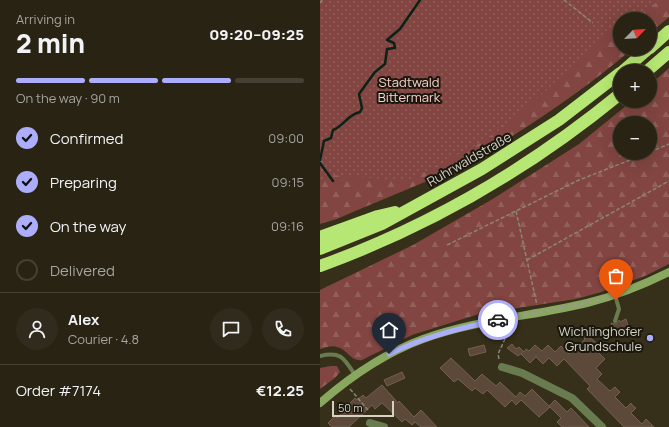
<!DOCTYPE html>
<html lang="en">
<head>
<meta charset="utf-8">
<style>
  body { margin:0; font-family:Manrope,sans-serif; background:#302b1c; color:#f1f3f6; height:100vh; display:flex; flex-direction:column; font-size:15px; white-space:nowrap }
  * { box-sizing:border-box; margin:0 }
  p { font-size:13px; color:#a5a4a0 }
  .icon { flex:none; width:22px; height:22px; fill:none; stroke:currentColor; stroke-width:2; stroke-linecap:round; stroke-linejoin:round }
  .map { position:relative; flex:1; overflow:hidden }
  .drawer { display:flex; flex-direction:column; background:#282313; width:320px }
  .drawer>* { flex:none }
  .needle { width:26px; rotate:65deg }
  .fabs { position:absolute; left:293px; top:12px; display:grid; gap:8px }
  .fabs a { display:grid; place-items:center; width:44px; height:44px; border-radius:50%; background:#282313; box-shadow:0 4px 16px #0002,0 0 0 1px #444033; font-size:20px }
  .scale { position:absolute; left:12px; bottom:10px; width:62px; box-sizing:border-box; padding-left:4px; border:2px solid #d5d2c4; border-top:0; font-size:11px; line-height:14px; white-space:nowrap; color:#d5d2c4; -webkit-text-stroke:3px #1a170e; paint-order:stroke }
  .pin { position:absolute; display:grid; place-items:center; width:34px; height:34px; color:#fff; margin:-41px -17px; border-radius:50% 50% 50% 0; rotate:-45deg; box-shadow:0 0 4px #0007 }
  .pin .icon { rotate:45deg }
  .courier { position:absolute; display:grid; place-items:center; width:40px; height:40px; margin:-20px; border:3px solid #adaefb; border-radius:50%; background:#fff; color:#222; box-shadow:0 1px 5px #0007 }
  .head em { font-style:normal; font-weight:800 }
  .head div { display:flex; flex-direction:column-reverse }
  .head { display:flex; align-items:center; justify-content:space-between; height:68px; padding:0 16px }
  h1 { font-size:26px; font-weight:800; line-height:30px }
  .bar { display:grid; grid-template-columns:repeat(4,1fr); gap:6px 4px; align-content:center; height:48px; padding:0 16px }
  .bar i { height:5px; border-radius:3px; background:#444033 }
  .bar .on { background:#adaefb }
  .bar p { grid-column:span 4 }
  .line { display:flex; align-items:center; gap:10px; padding:0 16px; border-top:1px solid #444033 }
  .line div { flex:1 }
  .round { display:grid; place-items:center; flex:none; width:42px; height:42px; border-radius:21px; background:#302b1c }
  ol { padding:0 16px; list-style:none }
  li { display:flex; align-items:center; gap:12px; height:44px }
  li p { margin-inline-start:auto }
  li .icon { padding:4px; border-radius:50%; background:#adaefb; color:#111; stroke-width:4 }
  li:last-child { color:#a5a4a0 }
  li i { width:22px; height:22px; border:2px solid #444033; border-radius:50% }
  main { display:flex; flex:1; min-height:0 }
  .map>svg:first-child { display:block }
</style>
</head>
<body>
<main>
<section class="drawer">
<div class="head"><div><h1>2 min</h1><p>Arriving in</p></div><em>09:20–09:25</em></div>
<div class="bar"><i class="on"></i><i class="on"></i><i class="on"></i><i></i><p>On the way · 90 m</p></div>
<ol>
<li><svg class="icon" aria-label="check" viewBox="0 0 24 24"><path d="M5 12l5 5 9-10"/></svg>Confirmed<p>09:00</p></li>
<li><svg class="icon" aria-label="check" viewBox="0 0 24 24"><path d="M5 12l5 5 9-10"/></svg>Preparing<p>09:15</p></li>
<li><svg class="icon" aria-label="check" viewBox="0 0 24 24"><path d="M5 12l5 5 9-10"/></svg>On the way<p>09:16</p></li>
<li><i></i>Delivered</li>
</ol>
<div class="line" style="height:72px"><a class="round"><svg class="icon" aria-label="person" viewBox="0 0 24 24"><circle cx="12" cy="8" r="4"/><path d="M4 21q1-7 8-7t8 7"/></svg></a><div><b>Alex</b><p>Courier · 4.8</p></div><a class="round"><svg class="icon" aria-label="chat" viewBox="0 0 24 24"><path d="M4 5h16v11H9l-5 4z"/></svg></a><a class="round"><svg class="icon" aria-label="phone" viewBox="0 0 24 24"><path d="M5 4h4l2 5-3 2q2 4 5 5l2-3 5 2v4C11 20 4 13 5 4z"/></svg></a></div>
<div class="line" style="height:52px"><div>Order #7174</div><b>€12.25</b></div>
</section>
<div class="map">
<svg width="349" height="427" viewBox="0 0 349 427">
  <defs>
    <pattern id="forest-firs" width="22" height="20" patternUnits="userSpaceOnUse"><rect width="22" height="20" fill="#824541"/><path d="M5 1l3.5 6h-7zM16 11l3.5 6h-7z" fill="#935f5b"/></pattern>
    <pattern id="park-dots" width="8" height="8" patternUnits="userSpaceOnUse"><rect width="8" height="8" fill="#824541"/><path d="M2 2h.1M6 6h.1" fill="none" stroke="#935f5b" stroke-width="1.8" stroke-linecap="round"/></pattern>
  </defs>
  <rect width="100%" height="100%" fill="#362f19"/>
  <g fill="url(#forest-firs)" fill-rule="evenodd">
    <path d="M 0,0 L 349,0 L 349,17 L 330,33 L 330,19 L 300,19 L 300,49 L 312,49 C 274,82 226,115 183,142 C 134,173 71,195 17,219 L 0,224 Z"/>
    <path d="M 349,68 L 349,264 L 325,276 L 278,293 L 256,299 L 159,314 L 92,335 L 42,360 C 31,362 27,349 17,347 C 12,345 5,348 0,349 L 0,290 L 93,245 L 171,200 L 259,144 L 312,101 L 330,101 L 330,85 ZM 300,123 L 330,123 L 330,153 L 300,153 Z"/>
    <path d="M 11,366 L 17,366 L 20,372 L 15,378 L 0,389 L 0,368 Z"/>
  </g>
  <path fill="url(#park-dots)" d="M 0,0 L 340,0 L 312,19 L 300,19 L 300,25 L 282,37 L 220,96 L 176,132 L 160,143 L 135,156 L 87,181 L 12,175 L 0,183 Z"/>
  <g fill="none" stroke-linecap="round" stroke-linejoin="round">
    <g stroke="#0a2217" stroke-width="2.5">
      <path d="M 0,160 L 4,141 L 11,138 L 13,130 C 24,126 27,115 40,112 L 42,108 L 39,94 L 55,72 L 65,64 L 67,49 L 75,48 L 74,43 L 67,40 L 80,29 L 100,0"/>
      <path d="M 0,163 L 13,181"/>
    </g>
  </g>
  <g fill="#5d4939" stroke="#75604f">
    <path d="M 306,319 L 310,332 L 294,335 L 291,323 L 296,324 L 299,320 L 300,322 Z"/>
    <path d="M 265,329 L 270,334 L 268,336 L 279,345 L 275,349 L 285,359 L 276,368 L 282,374 L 277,379 L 290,391 L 295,387 L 300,392 L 295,397 L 306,408 L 311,403 L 313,406 L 316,408 L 311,413 L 322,424 L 326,419 L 334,427 L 304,427 L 267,389 L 270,386 L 244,359 L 237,366 L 229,358 L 223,364 L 216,357 L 210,363 L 201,354 L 202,353 L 198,356 L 187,348 L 192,344 L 196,349 L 199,347 L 204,352 L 206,349 L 209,351 L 215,345 L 222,351 L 228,345 L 235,352 L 241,346 L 249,354 L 265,339 L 260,334 Z"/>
    <path d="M 164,345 L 166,352 L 150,356 L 148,349 Z"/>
    <path d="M 131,358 L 155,381 L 162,374 L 176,386 L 180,382 L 196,397 L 200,392 L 205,396 L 212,389 L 230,407 L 219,417 L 201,400 L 196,405 L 192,400 L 185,407 L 167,390 L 163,394 L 155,388 L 152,391 L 138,379 L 134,382 L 120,368 Z"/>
    <path d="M 82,372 L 85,378 L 67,386 L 64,380 Z"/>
    <path d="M 62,385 L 78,403 L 79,401 L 94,417 L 101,410 L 117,427 L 101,427 L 95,422 L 92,425 L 85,419 L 82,422 L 62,403 L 55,409 L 52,405 L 29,427 L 12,427 L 8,423 L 15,416 L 17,418 L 31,404 L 30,403 L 35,398 L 37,400 L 43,395 L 46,398 Z"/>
    <path d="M 235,400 L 247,412 L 251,408 L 269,427 L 242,427 L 237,422 L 241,418 L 229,406 Z"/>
  </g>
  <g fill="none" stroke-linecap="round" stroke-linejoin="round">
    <g stroke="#8b8674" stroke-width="1.5" stroke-dasharray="4 2" stroke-linecap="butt">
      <path d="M 244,0 L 273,23"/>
      <path d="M 0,3 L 2,0"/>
      <path d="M 330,152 L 349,144"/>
      <path d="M 196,211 L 217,305"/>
      <path d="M 127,245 L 259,180 L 328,153"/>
      <path d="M 207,260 L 349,181"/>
      <path d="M 179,359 L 178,354 L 191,326"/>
      <path d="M 30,389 L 48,410"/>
    </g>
    <g stroke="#687c50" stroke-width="4">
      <path d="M 295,295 L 299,309 L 295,321"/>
      <path d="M 0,356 C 21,351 24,358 35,375"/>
    </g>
    <g stroke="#687c50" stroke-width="8">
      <path d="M 182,367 L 202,373 L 252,398 L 282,427"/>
      <path d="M 50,423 L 64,427"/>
    </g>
    <path stroke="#88a75f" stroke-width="8" d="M 0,403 C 31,376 65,353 103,339 C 155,320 213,316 267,303 C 295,296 323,285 349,272"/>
    <g stroke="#b6e673" stroke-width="12">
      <path d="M 330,48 L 349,31"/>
      <path d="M 303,71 L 328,49"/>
      <path d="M 327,71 L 349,52"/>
      <path d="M 0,237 L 58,216 L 75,212"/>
      <path d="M 0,249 L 62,224 L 162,169 L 239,120 L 300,73"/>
      <path d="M 0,266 C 108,227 211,167 300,94"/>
    </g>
  </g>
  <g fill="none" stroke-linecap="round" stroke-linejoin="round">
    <path stroke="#9d9988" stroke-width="4" stroke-dasharray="0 7.2" d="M 178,320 L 267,303 L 295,295 L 296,300"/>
    <path stroke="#adaefb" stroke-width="5" d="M 69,354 C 104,337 140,328 178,320"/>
  </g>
  <circle fill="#adaefb" stroke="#1a170e" stroke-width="1.5" cx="330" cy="338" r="4"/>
  <g text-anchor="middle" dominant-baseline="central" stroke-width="4" stroke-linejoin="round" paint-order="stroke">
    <g font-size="13" fill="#fbd0cb" stroke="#1a170e">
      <text x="89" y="82">Stadtwald<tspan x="89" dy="15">Bittermark</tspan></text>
    </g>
    <g font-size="13" fill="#d5d2c4" stroke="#1a170e">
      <text transform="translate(149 159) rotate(-30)">Ruhrwaldstraße</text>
    </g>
    <g font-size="13" fill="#d5d2c4" stroke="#1a170e" text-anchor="end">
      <text x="322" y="331">Wichlinghofer<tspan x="322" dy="15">Grundschule</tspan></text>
    </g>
  </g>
</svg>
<div class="fabs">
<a><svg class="needle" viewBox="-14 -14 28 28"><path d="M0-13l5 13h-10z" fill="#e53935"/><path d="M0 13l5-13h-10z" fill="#a5a4a0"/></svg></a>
<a>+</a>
<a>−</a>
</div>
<div class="scale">50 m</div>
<div class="pin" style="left:296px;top:300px;background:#ea580c"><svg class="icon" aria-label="bag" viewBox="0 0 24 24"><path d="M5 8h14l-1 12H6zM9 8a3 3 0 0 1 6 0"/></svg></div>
<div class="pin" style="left:69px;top:354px;background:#1f2937"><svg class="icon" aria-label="home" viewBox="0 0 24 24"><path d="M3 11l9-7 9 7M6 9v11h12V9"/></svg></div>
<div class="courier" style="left:178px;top:320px"><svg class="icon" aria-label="car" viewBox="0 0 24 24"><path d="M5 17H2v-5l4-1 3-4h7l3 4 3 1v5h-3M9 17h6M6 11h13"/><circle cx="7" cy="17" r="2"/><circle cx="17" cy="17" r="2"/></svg></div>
</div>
</main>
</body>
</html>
